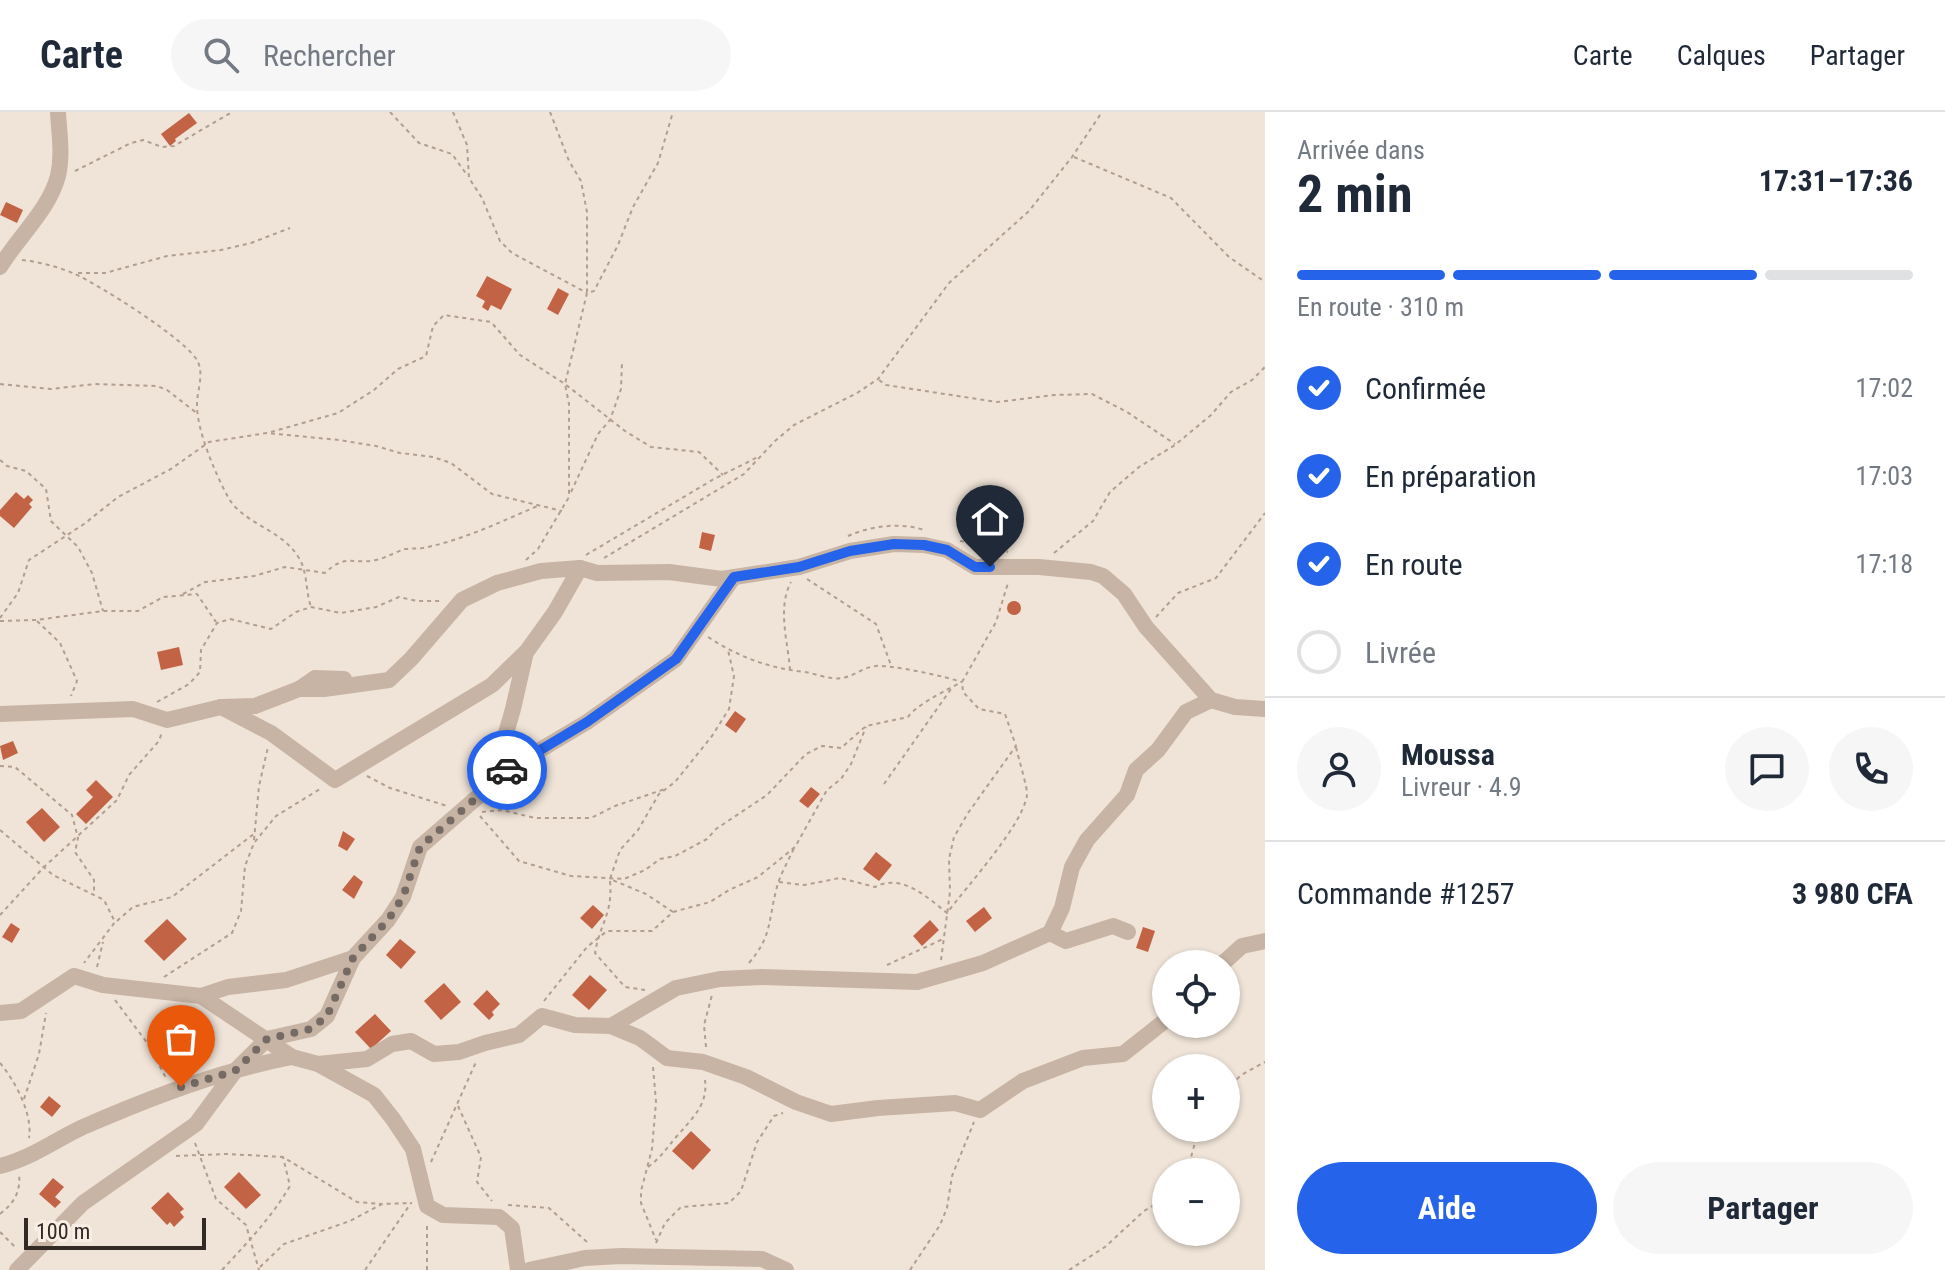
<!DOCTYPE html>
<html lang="fr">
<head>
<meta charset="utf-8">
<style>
  body { margin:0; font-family:"Roboto Condensed",sans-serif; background:#f6f6f7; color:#1f2937; height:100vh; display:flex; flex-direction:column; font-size:30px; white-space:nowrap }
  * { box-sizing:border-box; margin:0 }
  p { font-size:26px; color:#747a83 }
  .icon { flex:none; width:44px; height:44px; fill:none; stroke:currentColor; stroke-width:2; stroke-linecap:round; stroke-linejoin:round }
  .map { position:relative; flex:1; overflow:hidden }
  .panel { display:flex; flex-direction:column; background:#fff; width:680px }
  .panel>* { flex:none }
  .fabs { position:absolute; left:1152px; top:838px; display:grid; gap:16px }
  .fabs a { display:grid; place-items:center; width:88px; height:88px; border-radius:50%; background:#fff; box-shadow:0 2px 6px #0004; font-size:40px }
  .scale { position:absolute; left:24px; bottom:20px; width:182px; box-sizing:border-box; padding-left:8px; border:4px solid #332a26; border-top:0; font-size:22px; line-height:28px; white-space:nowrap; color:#332a26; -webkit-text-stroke:6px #f8eee3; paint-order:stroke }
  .pin { position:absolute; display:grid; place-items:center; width:68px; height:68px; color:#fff; margin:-82px -34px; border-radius:50% 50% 50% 0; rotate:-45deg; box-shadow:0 0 8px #0007 }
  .pin .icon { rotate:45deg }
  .courier { position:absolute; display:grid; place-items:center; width:80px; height:80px; margin:-40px; border:6px solid #2563eb; border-radius:50%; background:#fff; color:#222; box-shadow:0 2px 10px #0007 }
  .overview em { font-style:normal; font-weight:700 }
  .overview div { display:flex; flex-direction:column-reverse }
  .overview { display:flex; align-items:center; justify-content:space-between; height:136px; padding:0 32px }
  h1 { font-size:52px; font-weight:700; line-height:60px }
  .bar { display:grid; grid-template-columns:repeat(4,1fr); gap:12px 8px; align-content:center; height:96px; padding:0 32px }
  .bar i { height:10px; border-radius:6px; background:#e0e1e3 }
  .bar .current { background:#2563eb }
  .bar p { grid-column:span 4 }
  .line { display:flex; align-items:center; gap:20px; padding:0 32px; border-top:2px solid #e0e1e3 }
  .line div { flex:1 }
  .round { display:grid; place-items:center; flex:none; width:84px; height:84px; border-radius:42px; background:#f6f6f7 }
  ol { padding:0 32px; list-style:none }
  li { display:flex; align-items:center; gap:24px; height:88px }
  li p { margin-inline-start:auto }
  li .icon { padding:8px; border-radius:50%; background:#2563eb; color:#fff; stroke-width:4 }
  li:last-child { color:#747a83 }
  li i { width:44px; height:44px; border:4px solid #e0e1e3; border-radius:50% }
  .primary-button { display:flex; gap:16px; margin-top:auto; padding:16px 32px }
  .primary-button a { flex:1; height:92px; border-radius:48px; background:#2563eb; color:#fff; font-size:32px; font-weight:700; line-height:92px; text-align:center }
  .primary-button a+a { background:#f6f6f7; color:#1f2937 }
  header { display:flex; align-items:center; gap:48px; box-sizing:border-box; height:112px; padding:0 40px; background:#fff; border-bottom:2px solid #e0e1e3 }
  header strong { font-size:38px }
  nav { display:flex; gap:44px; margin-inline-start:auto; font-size:28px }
  .search { width:560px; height:72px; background:#f6f6f7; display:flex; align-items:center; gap:20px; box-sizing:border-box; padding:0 28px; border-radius:44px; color:#747a83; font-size:30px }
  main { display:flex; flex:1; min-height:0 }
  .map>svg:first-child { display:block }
</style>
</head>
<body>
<header>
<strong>Carte</strong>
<div class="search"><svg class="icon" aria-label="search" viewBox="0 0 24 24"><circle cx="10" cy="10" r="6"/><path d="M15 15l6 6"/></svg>Rechercher</div>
<nav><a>Carte</a><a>Calques</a><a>Partager</a></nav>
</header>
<main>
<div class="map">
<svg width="1265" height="1158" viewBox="0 0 1265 1158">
  <rect width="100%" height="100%" fill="#f0e4d8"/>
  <g fill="#c16344">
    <path d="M 189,1 L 197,11 L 175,27 L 176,29 L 170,34 L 161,22 Z"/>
    <path d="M 6,90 L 23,98 L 17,111 L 0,103 Z"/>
    <path d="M 487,164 L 512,177 L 501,198 L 491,193 L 488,199 L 482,195 L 485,189 L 476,184 Z"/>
    <path d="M 558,176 L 569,182 L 558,203 L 547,197 Z"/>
    <path d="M 16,380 L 24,387 L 28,383 L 33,388 L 29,392 L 32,395 L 14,416 L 0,404 L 0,398 Z"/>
    <path d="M 702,420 L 715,423 L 711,439 L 699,436 Z"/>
    <circle cx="1014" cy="496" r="7"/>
    <path d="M 179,535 L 183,553 L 161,558 L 157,540 Z"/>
    <path d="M 735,599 L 746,607 L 736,621 L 725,613 Z"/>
    <path d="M 13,629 L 18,641 L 3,648 L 0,634 Z"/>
    <path d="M 96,668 L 113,685 L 86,712 L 76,702 L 93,685 L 86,678 Z"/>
    <path d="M 811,675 L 820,682 L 808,696 L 799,689 Z"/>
    <path d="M 42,696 L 60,715 L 44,730 L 26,710 Z"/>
    <path d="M 343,719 L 355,727 L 347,739 L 338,734 Z"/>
    <path d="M 876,740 L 892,753 L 879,769 L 863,757 Z"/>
    <path d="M 354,763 L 363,770 L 354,787 L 342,778 Z"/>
    <path d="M 593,793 L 604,803 L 592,817 L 580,806 Z"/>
    <path d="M 984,795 L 992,806 L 975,820 L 966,809 Z"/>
    <path d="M 167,807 L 187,827 L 164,849 L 144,829 Z"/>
    <path d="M 930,808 L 939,818 L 922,834 L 913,824 Z"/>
    <path d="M 11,811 L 20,817 L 12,831 L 2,825 Z"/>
    <path d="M 1143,815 L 1155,819 L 1148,840 L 1136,836 Z"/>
    <path d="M 400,827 L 416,840 L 401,857 L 386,843 Z"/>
    <path d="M 590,863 L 607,878 L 589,898 L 572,883 Z"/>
    <path d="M 444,871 L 461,890 L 441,908 L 424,889 Z"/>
    <path d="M 487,878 L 500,892 L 492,900 L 494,903 L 489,908 L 473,892 Z"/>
    <path d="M 375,902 L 391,919 L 371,937 L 355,920 Z"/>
    <path d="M 49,984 L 61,994 L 52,1005 L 40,995 Z"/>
    <path d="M 691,1019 L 711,1038 L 693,1058 L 672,1039 Z"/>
    <path d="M 239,1060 L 261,1083 L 246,1097 L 224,1075 Z"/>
    <path d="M 53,1066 L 64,1075 L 55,1085 L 61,1090 L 55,1096 L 39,1082 Z"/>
    <path d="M 168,1080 L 184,1097 L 180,1100 L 184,1105 L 174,1115 L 170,1110 L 167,1113 L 151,1096 Z"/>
  </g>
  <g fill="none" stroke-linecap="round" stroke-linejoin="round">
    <g stroke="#b29e8f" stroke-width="2" stroke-dasharray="4 4" stroke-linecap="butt">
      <path d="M 390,0 L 419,31 L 452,42 L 467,63"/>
      <path d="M 453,0 L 467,33 L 469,66 L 482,86 L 500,129 L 512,141 L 587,181"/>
      <path d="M 550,0 L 569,49 L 581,69 L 587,100 L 587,180"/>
      <path d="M 1074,45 L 1171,86 L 1229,145 L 1265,170"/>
      <path d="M 75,59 L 131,31 L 143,28 L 162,35 L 174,34 L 232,0"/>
      <path d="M 22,148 C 40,150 59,155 75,162 C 99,173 189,229 198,250 C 204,264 197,278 197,293 C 197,319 215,361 228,385 C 242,411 280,417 297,443 C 308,458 305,477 311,495"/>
      <path d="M 78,161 L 105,161 L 167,144 L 221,138 L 251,131 L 290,116"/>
      <path d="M 879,268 L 886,273 L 997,290 L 1054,283 L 1092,282 L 1127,300 L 1175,332"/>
      <path d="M 0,272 L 51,277 L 95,272 L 157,274 L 167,278 L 198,302"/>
      <path d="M 271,320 L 338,301 L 374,278 L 398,257 L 426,244 L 433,214 L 444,203 L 491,210 L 520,243 L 565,272 L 625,319 L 651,335 L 699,340 L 723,363"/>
      <path d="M 0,348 L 7,354 L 26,359 L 46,377 L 51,409 L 78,435 L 92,461 L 103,499"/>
      <path d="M 571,380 L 598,322 L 610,308 L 621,277 L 622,250"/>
      <path d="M 848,424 C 870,414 900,410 924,418"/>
      <path d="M 960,429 L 989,433 L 1008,440"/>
      <path d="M 1054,441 L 1093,409 L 1110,380 L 1139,355 L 1175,333 L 1211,303 L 1231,280 L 1252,268 L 1265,255"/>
      <path d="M 586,443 L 714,367 L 758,345"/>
      <path d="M 604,446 L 744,362 L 775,329 L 794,313 L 857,281 L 878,267 L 949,171 L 1029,99 L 1072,45 L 1102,0"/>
      <path d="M 526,448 L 538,437 L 569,385 L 569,292 L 565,272 L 587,181 L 594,179 L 618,133 L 633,95 L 658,51 L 673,0"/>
      <path d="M 807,467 L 876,512 L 892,556"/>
      <path d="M 183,482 L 205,470 L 254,464 L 285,455 L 325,461 C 346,441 353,453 376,448 C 386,446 395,440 405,437 C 411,436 417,437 423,436 C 464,428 502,409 540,393"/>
      <path d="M 1156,505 L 1178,481 L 1216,466 L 1265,401"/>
      <path d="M 0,506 L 18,481 L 29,448 L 84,412 L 118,385 L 171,357 L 209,330 L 267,321 L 339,328 L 376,334 L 400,341 L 433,345 L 451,351 L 492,382 L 562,399"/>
      <path d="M 0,509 L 36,508 L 103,499 L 138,499 L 163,485 L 197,482 L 216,510"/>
      <path d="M 37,509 L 60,531 L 77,569 L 71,584"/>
      <path d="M 708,525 C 739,545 768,556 805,560 C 817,562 830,568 842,566 C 854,564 864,555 876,554 C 887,552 949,565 961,570"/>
      <path d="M 790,558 C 788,530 777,496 791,470"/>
      <path d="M 157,590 L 189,572 L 200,560 L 201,538 L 217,511 L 230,507 L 271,517 L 296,500 L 311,495 L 341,501 L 376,495 L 399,485 L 417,489 L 441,489"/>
      <path d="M 0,654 L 15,655 L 72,703 L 78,726 L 75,740 L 94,768 L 94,781"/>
      <path d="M 367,664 L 390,676 L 447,694"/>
      <path d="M 884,672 L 951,577"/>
      <path d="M 482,700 L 502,698 L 535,706 L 591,706 L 615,694 L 665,677"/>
      <path d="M 480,704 L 519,749 L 571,764 L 624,767 L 645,758 L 660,747 L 675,744 L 707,727 L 716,717 L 767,683 L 806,642 L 822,634 L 841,636 L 866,614 L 908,605 C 916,593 948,577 962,570"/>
      <path d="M 0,718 L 53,763 L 104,788 L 115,810 L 84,851"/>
      <path d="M 254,728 L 259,674 L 268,635"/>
      <path d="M 610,769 C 613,802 600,811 595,841 L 625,875 L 645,878"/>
      <path d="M 779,770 L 804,773 L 840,766 L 875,775 C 902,761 927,785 947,801 C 967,774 1023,713 1027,683 C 1028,677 1018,645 1016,635"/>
      <path d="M 673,800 L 646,782 L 610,767 L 620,738 L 638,718 L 659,682 L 675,670 L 712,624 L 729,597 L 734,564 L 728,538"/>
      <path d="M 0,803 L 44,755 L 117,688 L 129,663 L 159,629 L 162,620"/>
      <path d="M 117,809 L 133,795 L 172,785 L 255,721"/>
      <path d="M 941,848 L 950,780 L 949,747 L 954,725 L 968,701 L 1016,634 L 1005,602 L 979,597 L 963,580 L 962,570 L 996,510 L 1008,471"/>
      <path d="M 749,851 C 772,824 768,810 776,779 C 779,764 788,750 794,736"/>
      <path d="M 887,853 L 943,827"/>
      <path d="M 97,855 L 103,830"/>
      <path d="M 164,865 L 232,821 L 241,799 L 245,754 L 254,731 L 276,704 L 320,677"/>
      <path d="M 115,888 L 148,932 L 166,966"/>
      <path d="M 544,889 L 587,835 L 607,819 L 652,819 L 673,800 L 710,790 L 729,778 L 758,765 L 795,735 L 827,678 L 841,667 L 851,652 L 866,615"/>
      <path d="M 706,935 L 704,913 L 712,883"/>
      <path d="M 0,951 C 15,969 33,1002 29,1026"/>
      <path d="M 653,955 L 656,990 L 652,1037 L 641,1079 L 641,1091 L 656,1128"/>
      <path d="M 1226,979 L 1241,963 L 1265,950"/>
      <path d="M 24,987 L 39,942 L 46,901"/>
      <path d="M 458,994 L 481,1045 L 477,1070 L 492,1089"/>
      <path d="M 195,1031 L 216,1087 L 246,1113 L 259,1158"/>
      <path d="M 176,1044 L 227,1042 L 283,1045 L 357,1090 L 381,1092"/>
      <path d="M 431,1050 L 476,950"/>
      <path d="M 648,1055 C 663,1044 666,1036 678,1023 C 693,1005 708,993 705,968"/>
      <path d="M 1187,1060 L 1199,1016"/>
      <path d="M 508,1093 L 549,1096 L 587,1130"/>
      <path d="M 0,1102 C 14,1091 21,1080 19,1061"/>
      <path d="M 0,1120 L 17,1137"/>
      <path d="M 656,1131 L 665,1111 L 681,1095 L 729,1091 L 741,1079 L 757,1030 L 774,1004 L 783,1001"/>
      <path d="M 260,1155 L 284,1132 L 350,1109 L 382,1092 L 412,1091"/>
      <path d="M 222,1158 C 247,1131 271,1106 290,1074 L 283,1045"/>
      <path d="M 365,1158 L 411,1091"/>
      <path d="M 427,1158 L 427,1112"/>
      <path d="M 910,1158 L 940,1113 L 947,1096 L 952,1064 L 974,1010"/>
      <path d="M 1069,1158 L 1105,1135 L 1144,1099 L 1166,1086"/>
    </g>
    <g stroke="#c7b4a4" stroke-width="16">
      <path d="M 0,155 C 18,125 49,98 58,64 C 63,42 59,21 58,0"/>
      <path d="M 299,577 L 324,577 L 389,568 L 411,547 L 462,488 L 497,471 L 541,459 L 580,456 L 597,461 L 669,460 L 722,467 L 799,455 L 850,439 L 894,432 L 924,433 L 947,438 L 975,455 L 1039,455 L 1091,460 L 1103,464 L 1124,482 L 1146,515 L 1211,588 L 1235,595 L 1265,597"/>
      <path d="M 221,595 L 271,621 L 335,668 L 492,573 L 527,539 L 555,500 L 580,456"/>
      <path d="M 0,602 L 133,597 L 167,608 L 221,595 L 255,594 L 299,577 L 315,566 L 344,567"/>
      <path d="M 493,666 L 513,597 L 526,540"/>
      <path d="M 1050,821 L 1066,829 L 1113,814 L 1128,820"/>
      <path d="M 1222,852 L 1242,834 L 1265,829"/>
      <path d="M 201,884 L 292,945 L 318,952 L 367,947 L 392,932 L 411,929 L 434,942 L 459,940 L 485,931 L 519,923 L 542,904 L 575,913 L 611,914 L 640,926 L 667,946 L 703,950 L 746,965 L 796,990 L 831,1002 L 878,996 L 955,991 L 980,998 L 1023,969 L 1083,946 L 1123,942 L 1166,908"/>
      <path d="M 0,901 L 21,899 L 74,864 L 103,873 L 201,884 L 228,875 L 286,868 L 353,846"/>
      <path d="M 611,914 L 676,876 L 720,867 L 762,865 L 917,870 L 983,851 L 1050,821 L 1062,796 L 1072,755 L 1087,728 L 1127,683 L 1136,658 L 1158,638 L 1186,600 L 1211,588"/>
      <path d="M 318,952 L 374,983 L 393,1007 L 413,1037 L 427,1094 L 443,1103 L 499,1105 L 512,1116 L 518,1158"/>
      <path d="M 0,1054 C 30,1047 55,1028 83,1015 C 150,986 219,959 292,945"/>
      <path d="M 17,1158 L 83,1091 L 196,1012 L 235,959 L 267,927 L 311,917 L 327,904 L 353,846 L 388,808 L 403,785 L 420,735 L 481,682 L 493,666 L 587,610 L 676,547 L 734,465"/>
      <path d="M 529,1158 L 585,1146 L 621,1144 L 762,1147 L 786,1158"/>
    </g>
  </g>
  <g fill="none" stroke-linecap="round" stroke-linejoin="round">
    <path stroke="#756b64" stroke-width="8" stroke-dasharray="0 14.4" d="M 181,975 L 235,959 L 267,927 L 311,917 L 327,904 L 353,846 L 388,808 L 403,785 L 420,735 L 481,682 L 493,666 L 507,658"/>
    <path stroke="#2563eb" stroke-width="10" d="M 507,658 L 587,610 L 676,547 L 734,465 L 799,455 L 850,439 L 894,432 L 924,433 L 947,438 L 975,455 L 990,455"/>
  </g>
</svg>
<div class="fabs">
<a><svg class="icon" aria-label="locate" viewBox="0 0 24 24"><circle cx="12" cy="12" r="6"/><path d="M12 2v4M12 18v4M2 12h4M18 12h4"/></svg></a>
<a>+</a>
<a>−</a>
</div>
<div class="scale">100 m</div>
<div class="pin" style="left:181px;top:975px;background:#ea580c"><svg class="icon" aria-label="bag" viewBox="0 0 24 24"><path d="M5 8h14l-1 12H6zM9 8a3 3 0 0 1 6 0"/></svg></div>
<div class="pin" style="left:990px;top:455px;background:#1f2937"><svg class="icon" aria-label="home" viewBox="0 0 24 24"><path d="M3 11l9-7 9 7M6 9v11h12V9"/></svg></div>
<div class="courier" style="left:507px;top:658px"><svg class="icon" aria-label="car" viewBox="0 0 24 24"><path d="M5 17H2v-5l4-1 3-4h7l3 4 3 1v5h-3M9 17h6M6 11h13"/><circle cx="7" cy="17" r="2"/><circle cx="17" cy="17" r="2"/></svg></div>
</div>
<section class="panel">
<div class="overview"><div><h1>2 min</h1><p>Arrivée dans</p></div><em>17:31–17:36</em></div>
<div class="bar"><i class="current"></i><i class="current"></i><i class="current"></i><i></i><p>En route · 310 m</p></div>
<ol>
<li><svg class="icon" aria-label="check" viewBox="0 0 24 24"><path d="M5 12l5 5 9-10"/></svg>Confirmée<p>17:02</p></li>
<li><svg class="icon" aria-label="check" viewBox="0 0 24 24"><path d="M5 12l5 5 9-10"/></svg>En préparation<p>17:03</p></li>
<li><svg class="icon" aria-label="check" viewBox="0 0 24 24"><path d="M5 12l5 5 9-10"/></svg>En route<p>17:18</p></li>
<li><i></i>Livrée</li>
</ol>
<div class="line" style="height:144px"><a class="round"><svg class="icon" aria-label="person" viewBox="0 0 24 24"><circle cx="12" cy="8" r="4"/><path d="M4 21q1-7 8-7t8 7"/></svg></a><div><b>Moussa</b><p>Livreur · 4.9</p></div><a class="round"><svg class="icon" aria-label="chat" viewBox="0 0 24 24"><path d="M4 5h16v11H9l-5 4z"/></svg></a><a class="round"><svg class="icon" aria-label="phone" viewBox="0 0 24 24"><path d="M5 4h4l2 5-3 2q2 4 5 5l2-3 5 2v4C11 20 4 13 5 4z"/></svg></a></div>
<div class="line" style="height:104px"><div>Commande #1257</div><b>3 980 CFA</b></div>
<div class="primary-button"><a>Aide</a><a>Partager</a></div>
</section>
</main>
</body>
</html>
